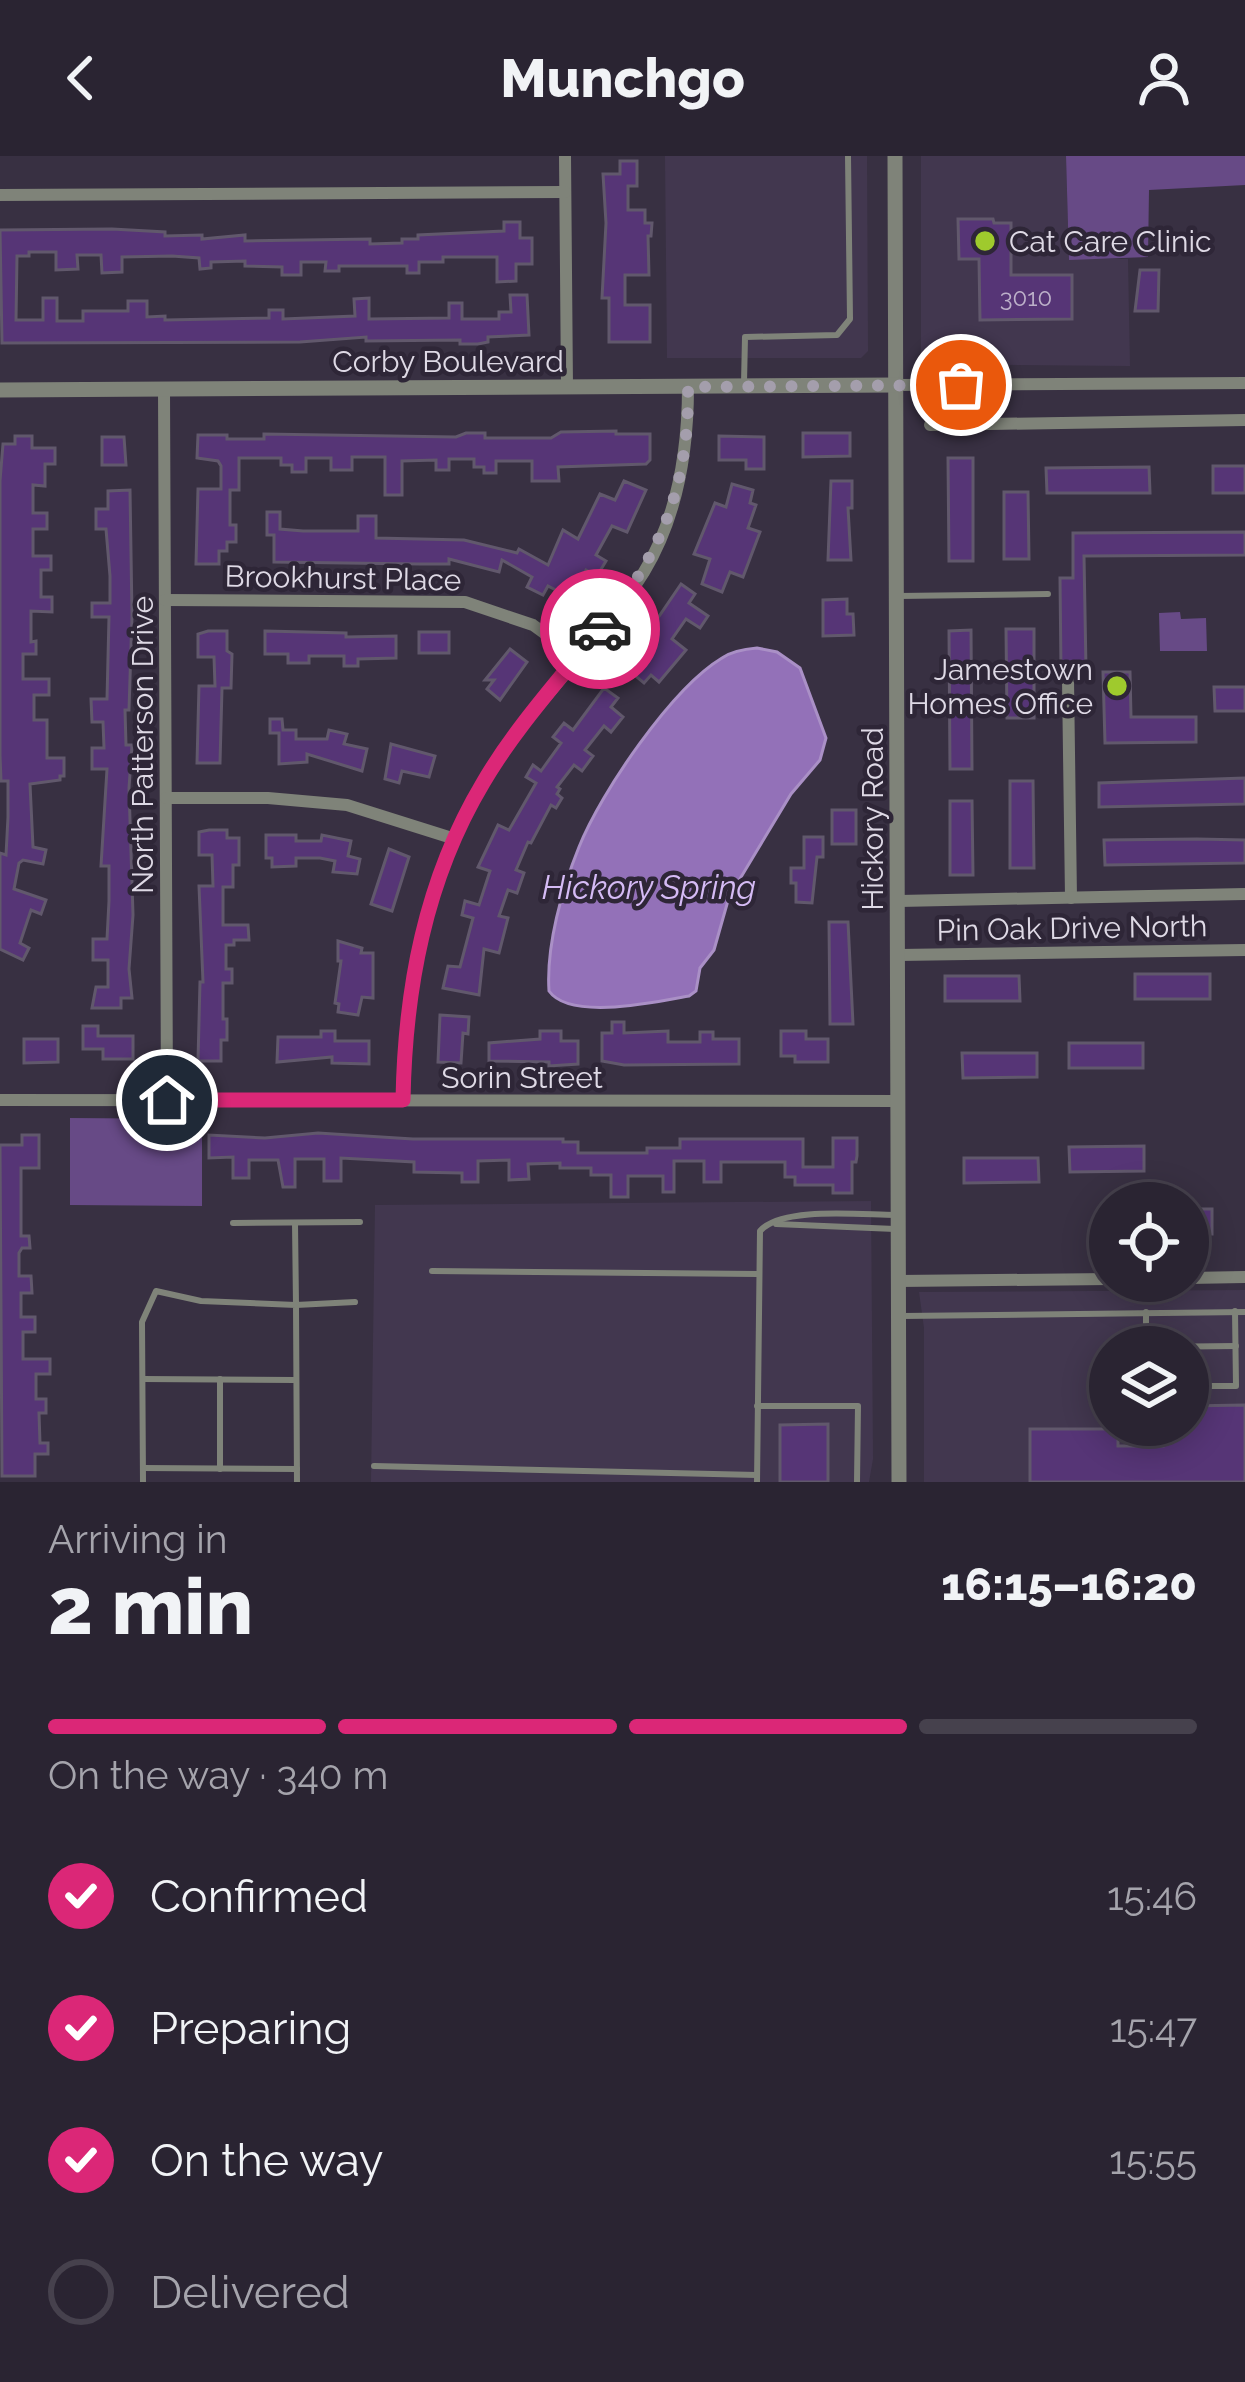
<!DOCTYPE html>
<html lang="en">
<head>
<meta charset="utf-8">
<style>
  body { margin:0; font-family:Raleway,sans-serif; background:#36303e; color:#f1f3f6; height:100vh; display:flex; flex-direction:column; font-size:45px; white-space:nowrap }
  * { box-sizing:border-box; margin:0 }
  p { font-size:39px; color:#a5a4ac }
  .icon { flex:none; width:66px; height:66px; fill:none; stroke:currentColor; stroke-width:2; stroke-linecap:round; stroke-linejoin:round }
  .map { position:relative; height:1326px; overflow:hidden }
  .details { display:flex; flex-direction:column; background:#2a2432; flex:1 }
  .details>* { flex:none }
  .fabs { position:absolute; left:1089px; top:1026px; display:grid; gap:24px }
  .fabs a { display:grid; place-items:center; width:120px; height:120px; border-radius:50%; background:#2a2432; box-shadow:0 6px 30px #0003,0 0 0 3px #46414d; font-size:60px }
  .pin { position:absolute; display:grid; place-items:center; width:102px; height:102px; color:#fff; margin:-51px; border:6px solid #fff; border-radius:50%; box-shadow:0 3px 12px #0007 }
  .courier { position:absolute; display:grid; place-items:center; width:120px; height:120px; margin:-60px; border:9px solid #db2777; border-radius:50%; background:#fff; color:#222; box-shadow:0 3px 15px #0007 }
  .head em { font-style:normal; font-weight:800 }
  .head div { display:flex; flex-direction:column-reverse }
  .head { display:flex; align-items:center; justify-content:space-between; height:204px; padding:0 48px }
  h1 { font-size:78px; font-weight:800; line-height:90px }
  .bar { display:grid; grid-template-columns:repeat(4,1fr); gap:18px 12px; align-content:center; height:144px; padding:0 48px }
  .bar i { height:15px; border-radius:9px; background:#46414d }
  .bar .selected { background:#db2777 }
  .bar p { grid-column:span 4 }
  ol { padding:0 48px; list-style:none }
  li { display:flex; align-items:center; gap:36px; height:132px }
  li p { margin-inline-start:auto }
  li .icon { padding:12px; border-radius:50%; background:#db2777; color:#fff; stroke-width:4 }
  li:last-child { color:#a5a4ac }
  li i { width:66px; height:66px; border:6px solid #46414d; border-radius:50% }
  header { display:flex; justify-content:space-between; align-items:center; height:156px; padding:0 48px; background:#2a2432; font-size:54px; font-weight:800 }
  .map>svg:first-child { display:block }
</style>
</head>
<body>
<header><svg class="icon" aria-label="back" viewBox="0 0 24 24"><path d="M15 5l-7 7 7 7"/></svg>Munchgo<svg class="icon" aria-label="person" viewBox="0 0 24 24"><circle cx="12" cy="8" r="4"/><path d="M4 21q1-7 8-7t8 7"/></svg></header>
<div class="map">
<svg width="1245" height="1326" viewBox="0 0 1245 1326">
  <rect width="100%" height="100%" fill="#383042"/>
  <g fill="#42374f" fill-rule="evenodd">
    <path d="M 665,0 L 867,0 L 868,195 L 861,202 L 667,202 Z"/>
    <path d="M 921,0 L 1066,0 L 1069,103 L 1128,103 L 1130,210 L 921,208 Z"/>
    <path d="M 871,1045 L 873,1303 L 869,1326 L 371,1326 L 375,1049 Z"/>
    <path d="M 1245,1134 L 1245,1326 L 924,1326 L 924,1172 L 919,1136 ZM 1110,1191 L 1188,1191 L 1188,1269 L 1110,1269 Z"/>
  </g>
  <g fill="#674a86">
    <path d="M 1066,0 L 1245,0 L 1245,29 L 1149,34 L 1148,101 L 1069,104 Z"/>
    <path d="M 1180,456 L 1181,463 L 1206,462 L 1207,495 L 1160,495 L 1159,457 Z"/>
    <path d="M 70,962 L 202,963 L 202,1050 L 70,1049 Z"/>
  </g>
  <path fill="#9371b8" stroke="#aa90c6" stroke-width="3" d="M 757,492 L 777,496 L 800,512 L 826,582 L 820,604 L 791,638 L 729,741 L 714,794 L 700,812 L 696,835 L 689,840 C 656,846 570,865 549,835 C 546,790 562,733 579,691 C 601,636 672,532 722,502 C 732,495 745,493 757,492 Z"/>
  <g fill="#563576" stroke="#61586c" stroke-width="3">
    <path d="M 620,5 L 637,5 L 637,30 L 628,30 L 628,54 L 645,54 L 645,67 L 652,67 L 651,80 L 648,80 L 649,119 L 625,119 L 625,149 L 650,149 L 650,186 L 609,186 L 609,142 L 602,142 L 606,67 L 603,18 L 620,18 Z"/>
    <path d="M 958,63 L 993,63 L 994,67 L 1011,67 L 1011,119 L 1072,119 L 1072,163 L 980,164 L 979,103 L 959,103 Z"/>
    <path d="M 504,66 L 520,66 L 520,82 L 532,82 L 532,108 L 516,108 L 516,125 L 497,126 L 497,101 L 443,101 L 443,106 L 419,106 L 419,117 L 407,117 L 407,110 L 339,110 L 339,115 L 325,115 L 326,106 L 301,106 L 301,119 L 282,119 L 282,111 L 245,110 L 245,105 L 211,106 L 211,112 L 200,113 L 199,102 L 172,100 L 122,101 L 122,116 L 102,117 L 101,99 L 77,99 L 78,113 L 56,114 L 56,96 L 29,96 L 29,100 L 17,100 L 16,164 L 43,164 L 43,142 L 57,142 L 57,165 L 83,165 L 83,155 L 128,155 L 128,145 L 147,145 L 147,161 L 165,160 L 165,164 L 269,162 L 269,154 L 283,154 L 283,163 L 355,160 L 354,143 L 369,142 L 369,163 L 449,162 L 449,147 L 462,147 L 462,163 L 499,163 L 499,156 L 511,156 L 510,139 L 527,139 L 529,179 L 488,181 L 488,186 L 478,188 L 460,188 L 460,184 L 366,185 L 366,181 L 300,186 L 2,187 L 0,74 L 112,73 L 165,76 L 165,80 L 202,79 L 202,83 L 245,79 L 245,85 L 370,83 L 370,88 L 402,87 L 402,83 L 418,83 L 418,79 L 504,75 Z"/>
    <path d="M 1140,114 L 1159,114 L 1158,155 L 1135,155 Z"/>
    <path d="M 616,275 L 616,278 L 650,278 L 650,304 L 646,308 L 558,311 L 559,325 L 532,325 L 532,305 L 496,305 L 496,317 L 484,317 L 484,311 L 474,311 L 474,303 L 449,303 L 449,314 L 436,314 L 436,304 L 402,305 L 402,339 L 385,339 L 385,301 L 352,301 L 352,314 L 331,314 L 331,302 L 306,302 L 306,316 L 292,316 L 292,309 L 281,309 L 281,302 L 239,302 L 239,334 L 230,334 L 230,369 L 236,369 L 236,386 L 227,386 L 227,395 L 219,395 L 219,408 L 196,408 L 198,333 L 221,333 L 221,310 L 218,305 L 197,302 L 198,279 L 227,279 L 227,283 L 264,283 L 264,278 L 456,281 L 466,277 L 485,277 L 485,282 L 551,282 L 561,276 Z"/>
    <path d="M 803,277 L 850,277 L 850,300 L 803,301 Z"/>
    <path d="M 15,280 L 32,280 L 32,292 L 55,292 L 55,308 L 45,308 L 45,330 L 33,329 L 33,357 L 47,357 L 47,373 L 33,373 L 33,400 L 51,400 L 51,414 L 41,414 L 41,441 L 52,441 L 52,456 L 31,455 L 31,486 L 36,485 L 36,498 L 23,498 L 23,523 L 49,523 L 49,539 L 34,539 L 34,564 L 47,564 L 47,602 L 64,602 L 64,620 L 60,620 L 60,624 L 30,628 L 33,691 L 46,694 L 43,708 L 23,704 L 19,707 L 14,733 L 46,744 L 41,758 L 31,754 L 20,787 L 29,792 L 23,804 L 0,793 L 0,697 L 6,699 L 8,661 L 8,625 L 1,625 L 0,599 L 0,325 L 3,288 L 15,288 Z"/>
    <path d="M 719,280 L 764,281 L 764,313 L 746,313 L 746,304 L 719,304 Z"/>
    <path d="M 102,281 L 124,281 L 126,309 L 102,309 Z"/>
    <path d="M 948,302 L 973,302 L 973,405 L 949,405 Z"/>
    <rect x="1213" y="310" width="32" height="27"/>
    <path d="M 1149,311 L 1150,337 L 1047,337 L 1046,312 Z"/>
    <path d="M 624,325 L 646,334 L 627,376 L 612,370 L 596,399 L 606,405 L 597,420 L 586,414 L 571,442 L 548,430 L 543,439 L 527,431 L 532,421 L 502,404 L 499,416 L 449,403 L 449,408 L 420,408 L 274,406 L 274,379 L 267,379 L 267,356 L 280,356 L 280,373 L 303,375 L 358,375 L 358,360 L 376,360 L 376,382 L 464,384 L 517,397 L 519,393 L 548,409 L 563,374 L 578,383 L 600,338 L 615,344 Z"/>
    <path d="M 831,325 L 852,325 L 852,352 L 848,352 L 851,404 L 828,404 Z"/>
    <path d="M 732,328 L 753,334 L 750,347 L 756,349 L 748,372 L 760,376 L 743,421 L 730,416 L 722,436 L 702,428 L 710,403 L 694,398 L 715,347 L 726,351 Z"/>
    <path d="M 130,334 L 132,460 L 129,554 L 125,554 L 126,589 L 132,589 L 129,632 L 133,759 L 129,813 L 132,842 L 121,842 L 121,852 L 92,852 L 96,831 L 108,831 L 108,804 L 93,804 L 93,783 L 107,783 L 109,745 L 109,710 L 101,710 L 107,613 L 92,613 L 92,592 L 104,592 L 103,566 L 92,566 L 91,543 L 107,543 L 109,461 L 92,461 L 92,447 L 110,447 L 110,420 L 106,373 L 96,373 L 96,353 L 108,353 L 108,335 Z"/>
    <path d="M 1004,336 L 1028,336 L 1029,403 L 1004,403 Z"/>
    <path d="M 1245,376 L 1245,399 L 1084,400 L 1086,513 L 1061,513 L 1060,422 L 1073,422 L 1073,377 Z"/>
    <path d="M 681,428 L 695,438 L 689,447 L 708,460 L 700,472 L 686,463 L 672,483 L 686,494 L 659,526 L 651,519 L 644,527 L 627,513 L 642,492 L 633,485 L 644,471 L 649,475 Z"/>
    <path d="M 847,443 L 847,458 L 853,458 L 854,479 L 823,480 L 823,444 Z"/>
    <path d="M 1006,473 L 1034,473 L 1034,562 L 1007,562 Z"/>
    <path d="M 971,474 L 972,613 L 950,613 L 949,475 Z"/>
    <path d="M 208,475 L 227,475 L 227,495 L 232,498 L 231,532 L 222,532 L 220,607 L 197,607 L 199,530 L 215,530 L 214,501 L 198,501 L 198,478 Z"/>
    <path d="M 265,475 L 346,477 L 346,481 L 396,480 L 396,502 L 358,503 L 358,510 L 344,510 L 344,500 L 309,500 L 309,507 L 288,507 L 288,498 L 265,498 Z"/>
    <rect x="419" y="476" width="30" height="21"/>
    <path d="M 510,493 L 527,506 L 500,544 L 487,533 L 494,524 L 485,524 Z"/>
    <path d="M 1103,516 L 1130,516 L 1131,561 L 1196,561 L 1196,586 L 1105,587 Z"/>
    <path d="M 1214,531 L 1245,531 L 1245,555 L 1215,555 Z"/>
    <path d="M 604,532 L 618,542 L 611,551 L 623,561 L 611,576 L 604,570 L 585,594 L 593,600 L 582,615 L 574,609 L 557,631 L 560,633 L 557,638 L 562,642 L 556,652 L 551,649 L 531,687 L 528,686 L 516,714 L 524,717 L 517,737 L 508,734 L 499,760 L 508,762 L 499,797 L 484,793 L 479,839 L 443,832 L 448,810 L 460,811 L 473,762 L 462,759 L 465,745 L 479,749 L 490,715 L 478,711 L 498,669 L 509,674 L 536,627 L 526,621 L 533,609 L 541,615 L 561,587 L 553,581 L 564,567 L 573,574 Z"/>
    <path d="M 270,563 L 282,563 L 283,574 L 296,574 L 296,583 L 327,583 L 329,574 L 347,578 L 344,588 L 367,593 L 362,615 L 307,598 L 307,606 L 279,608 L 279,577 L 270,577 Z"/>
    <path d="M 391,588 L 435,600 L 429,621 L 402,615 L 399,627 L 385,623 Z"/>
    <path d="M 1245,622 L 1245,648 L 1099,651 L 1099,627 Z"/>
    <path d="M 1010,625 L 1033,625 L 1034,712 L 1010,712 Z"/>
    <path d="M 950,645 L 972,645 L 973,719 L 950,719 Z"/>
    <rect x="832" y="654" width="24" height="34"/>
    <path d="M 209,674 L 227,674 L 227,682 L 239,682 L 239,709 L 233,709 L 233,731 L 223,731 L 223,769 L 248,769 L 249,784 L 234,784 L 234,789 L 226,789 L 226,813 L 232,813 L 232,827 L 223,827 L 223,863 L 227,863 L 227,884 L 221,884 L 221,905 L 198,905 L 200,826 L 203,826 L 199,730 L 213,730 L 212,699 L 199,699 L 199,676 Z"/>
    <path d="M 266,679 L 296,679 L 296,685 L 321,685 L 322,679 L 351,685 L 348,700 L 360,703 L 357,718 L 333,716 L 335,705 L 320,702 L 296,702 L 296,710 L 272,711 L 272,702 L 266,702 Z"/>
    <path d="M 804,681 L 823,681 L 823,701 L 817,701 L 812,747 L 796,746 L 796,727 L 791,727 L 791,712 L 804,712 Z"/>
    <path d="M 1197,683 L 1245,684 L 1245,707 L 1105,709 L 1104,684 Z"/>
    <path d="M 389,693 L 409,701 L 392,755 L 371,748 Z"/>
    <path d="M 829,766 L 848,766 L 853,868 L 830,868 Z"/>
    <path d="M 338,785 L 362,792 L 361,797 L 373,797 L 373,842 L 362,841 L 358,859 L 338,856 L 339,848 L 335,847 L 341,805 L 338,805 Z"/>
    <rect x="1135" y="818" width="75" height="25"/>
    <path d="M 945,820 L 1019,820 L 1020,845 L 945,845 Z"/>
    <path d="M 440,859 L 469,861 L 468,878 L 463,877 L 461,907 L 438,906 Z"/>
    <path d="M 612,866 L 624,866 L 624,877 L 668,875 L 668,886 L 700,886 L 700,876 L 713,876 L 713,883 L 739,883 L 739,908 L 624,909 L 602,905 L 602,877 L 612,877 Z"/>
    <path d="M 83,870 L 98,870 L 98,880 L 133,880 L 133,903 L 103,903 L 103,893 L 83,893 Z"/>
    <path d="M 321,875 L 335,875 L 335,885 L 369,885 L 369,908 L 332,907 L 332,901 L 277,906 L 278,881 L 321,881 Z"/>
    <path d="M 540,875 L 561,875 L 561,885 L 578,885 L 578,908 L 549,910 L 549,906 L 489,905 L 489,887 L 540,883 Z"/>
    <path d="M 781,875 L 806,875 L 806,883 L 828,883 L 828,906 L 795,906 L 795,900 L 781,900 Z"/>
    <path d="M 24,883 L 58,883 L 58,906 L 24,907 Z"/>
    <rect x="1069" y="887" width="74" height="25"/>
    <path d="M 962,897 L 1037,897 L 1037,921 L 963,922 Z"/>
    <path d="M 318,977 L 413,983 L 563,983 L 563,986 L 578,986 L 578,997 L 647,997 L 647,992 L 680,992 L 680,983 L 803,983 L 803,1011 L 833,1011 L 833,982 L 857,982 L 857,1000 L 856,1006 L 852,1006 L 852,1037 L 833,1037 L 833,1029 L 795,1029 L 795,1021 L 785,1021 L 785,1006 L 721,1006 L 721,1026 L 704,1026 L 704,1005 L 674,1005 L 674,1036 L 663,1036 L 663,1020 L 628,1020 L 628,1041 L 611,1041 L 611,1019 L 591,1019 L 591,1012 L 560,1012 L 560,1007 L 528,1008 L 529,1023 L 509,1024 L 509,1004 L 478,1005 L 478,1026 L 462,1026 L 462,1017 L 414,1016 L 414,1006 L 341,1002 L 341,1025 L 324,1025 L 324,1003 L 295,1003 L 295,1031 L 283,1031 L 278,1004 L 249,1004 L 249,1022 L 233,1022 L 233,1001 L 209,1002 L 209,979 L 265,982 Z"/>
    <path d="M 22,979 L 39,979 L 39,1012 L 21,1012 L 21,1080 L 29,1080 L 30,1092 L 22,1092 L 19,1097 L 19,1120 L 31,1120 L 32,1137 L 21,1137 L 21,1161 L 35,1161 L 35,1176 L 23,1176 L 23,1203 L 50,1203 L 50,1218 L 36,1218 L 36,1243 L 46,1243 L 46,1257 L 39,1257 L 40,1287 L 48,1287 L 48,1298 L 35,1298 L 35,1320 L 2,1320 L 0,989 L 22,989 Z"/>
    <path d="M 1144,990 L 1144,1015 L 1070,1016 L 1069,991 Z"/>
    <path d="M 964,1002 L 1038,1002 L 1039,1026 L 964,1027 Z"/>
    <rect x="1188" y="1053" width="24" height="25"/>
    <path d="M 1245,1249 L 1245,1326 L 1030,1326 L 1030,1273 L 1118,1273 L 1118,1290 L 1163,1290 L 1163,1269 L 1188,1269 L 1188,1250 Z"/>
    <path d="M 828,1268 L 828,1326 L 780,1326 L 780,1269 Z"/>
  </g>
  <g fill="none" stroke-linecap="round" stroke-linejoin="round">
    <g stroke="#7f8379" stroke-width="6">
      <path d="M 744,227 L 745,181 L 837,179 L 850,163 L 848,0"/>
      <path d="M 898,440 L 1048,438"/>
      <path d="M 233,1067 L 360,1066"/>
      <path d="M 295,1067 L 296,1149 L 355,1146"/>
      <path d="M 776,1068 L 895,1073"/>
      <path d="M 432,1115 L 758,1118"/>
      <path d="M 1146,1156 L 1146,1191"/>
      <path d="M 902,1160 L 1245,1156"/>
      <path d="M 1146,1191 L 1236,1190"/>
      <path d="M 143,1223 L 295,1224"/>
      <path d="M 1188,1230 L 1236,1230 L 1235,1155"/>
      <path d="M 757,1250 L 858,1250 L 857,1326"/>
      <path d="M 374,1310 L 757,1319"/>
      <path d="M 143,1312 L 297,1313"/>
      <path d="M 220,1313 L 220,1223"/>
      <path d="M 143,1326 L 142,1166 L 156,1135 L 201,1145 L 296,1149 L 297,1326"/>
      <path d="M 757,1326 L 760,1075 C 782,1050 862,1059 895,1059"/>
    </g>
    <g stroke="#7f8379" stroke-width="12">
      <path d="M 565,0 L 567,231"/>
      <path d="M 0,39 L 565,36"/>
      <path d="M 897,229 L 1245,227"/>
      <path d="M 164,233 L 167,944"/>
      <path d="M 930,269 L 1245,264"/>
      <path d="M 165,444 L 465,446 L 533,469 L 577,501"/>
      <path d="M 1068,524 L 1071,742"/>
      <path d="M 166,642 L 268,642 L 347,649 L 455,683"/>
      <path d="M 899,745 L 1245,738"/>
      <path d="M 899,799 L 1245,794"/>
      <path d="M 0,944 L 899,945"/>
      <path d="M 403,944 C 406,833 426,725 482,628 C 527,551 597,491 644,416 C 678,360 688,295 688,231"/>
      <path d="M 1188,1122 L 1245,1121"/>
      <path d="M 898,1125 L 1110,1123"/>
    </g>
    <g stroke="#7f8379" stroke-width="15">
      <path d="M 895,0 L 899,1326"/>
      <path d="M 0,234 L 897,229"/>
    </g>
  </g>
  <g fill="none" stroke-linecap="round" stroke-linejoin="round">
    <path stroke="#a49eac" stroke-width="12" stroke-dasharray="0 21.6" d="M 600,473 C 662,397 689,330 688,231 L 961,229"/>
    <path stroke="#db2777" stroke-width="15" d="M 167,944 L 403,944 C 405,833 425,724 483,627 C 515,572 560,523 600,473"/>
  </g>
  <g fill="#9fca2d" stroke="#2e2637" stroke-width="4.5">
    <circle cx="985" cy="85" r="12"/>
    <circle cx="1117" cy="530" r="12"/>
  </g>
  <g text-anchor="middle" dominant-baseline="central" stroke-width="9" stroke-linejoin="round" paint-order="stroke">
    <g font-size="24" fill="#bcb0c9">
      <text x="1026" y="141">3010</text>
    </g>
    <g font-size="30" fill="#ded9e5" stroke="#2e2637" text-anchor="start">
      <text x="1009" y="85">Cat Care Clinic</text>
      <text x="1093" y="513" text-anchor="end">Jamestown<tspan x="1093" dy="34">Homes Office</tspan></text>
    </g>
    <g font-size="30" fill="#ded9e5" stroke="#2e2637">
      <text x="448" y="205">Corby Boulevard</text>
      <text transform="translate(343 422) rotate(1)">Brookhurst Place</text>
      <text transform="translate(142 589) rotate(-90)">North Patterson Drive</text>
      <text transform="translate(872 663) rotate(-90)">Hickory Road</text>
      <text transform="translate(1072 772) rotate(-1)">Pin Oak Drive North</text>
      <text x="522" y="921">Sorin Street</text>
    </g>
    <g font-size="33" font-style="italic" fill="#d5bbf5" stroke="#2e2637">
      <text x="649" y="731">Hickory Spring</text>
    </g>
  </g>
</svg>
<div class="fabs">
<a><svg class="icon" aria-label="locate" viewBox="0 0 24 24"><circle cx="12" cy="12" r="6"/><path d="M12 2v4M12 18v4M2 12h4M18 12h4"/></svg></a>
<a><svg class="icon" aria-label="layers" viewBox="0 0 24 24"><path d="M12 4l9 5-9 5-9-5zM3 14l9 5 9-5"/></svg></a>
</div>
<div class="pin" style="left:961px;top:229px;background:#ea580c"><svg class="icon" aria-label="bag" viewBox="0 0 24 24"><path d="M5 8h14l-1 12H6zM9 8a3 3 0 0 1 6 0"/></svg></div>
<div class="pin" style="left:167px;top:944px;background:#1f2937"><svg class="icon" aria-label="home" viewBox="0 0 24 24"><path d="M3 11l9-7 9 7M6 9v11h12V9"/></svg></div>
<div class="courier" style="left:600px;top:473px"><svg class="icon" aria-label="car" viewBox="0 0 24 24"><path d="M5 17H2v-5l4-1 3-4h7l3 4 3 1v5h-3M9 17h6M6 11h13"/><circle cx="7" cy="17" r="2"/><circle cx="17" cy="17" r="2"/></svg></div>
</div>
<section class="details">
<div class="head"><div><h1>2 min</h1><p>Arriving in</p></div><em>16:15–16:20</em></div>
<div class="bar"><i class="selected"></i><i class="selected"></i><i class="selected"></i><i></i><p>On the way · 340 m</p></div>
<ol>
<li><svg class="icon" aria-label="check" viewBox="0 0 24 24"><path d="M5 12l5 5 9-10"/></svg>Confirmed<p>15:46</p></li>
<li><svg class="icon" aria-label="check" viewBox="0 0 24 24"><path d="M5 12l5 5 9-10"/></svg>Preparing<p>15:47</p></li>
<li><svg class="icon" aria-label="check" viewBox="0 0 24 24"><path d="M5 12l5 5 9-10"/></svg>On the way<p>15:55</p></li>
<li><i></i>Delivered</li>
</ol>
</section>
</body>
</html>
